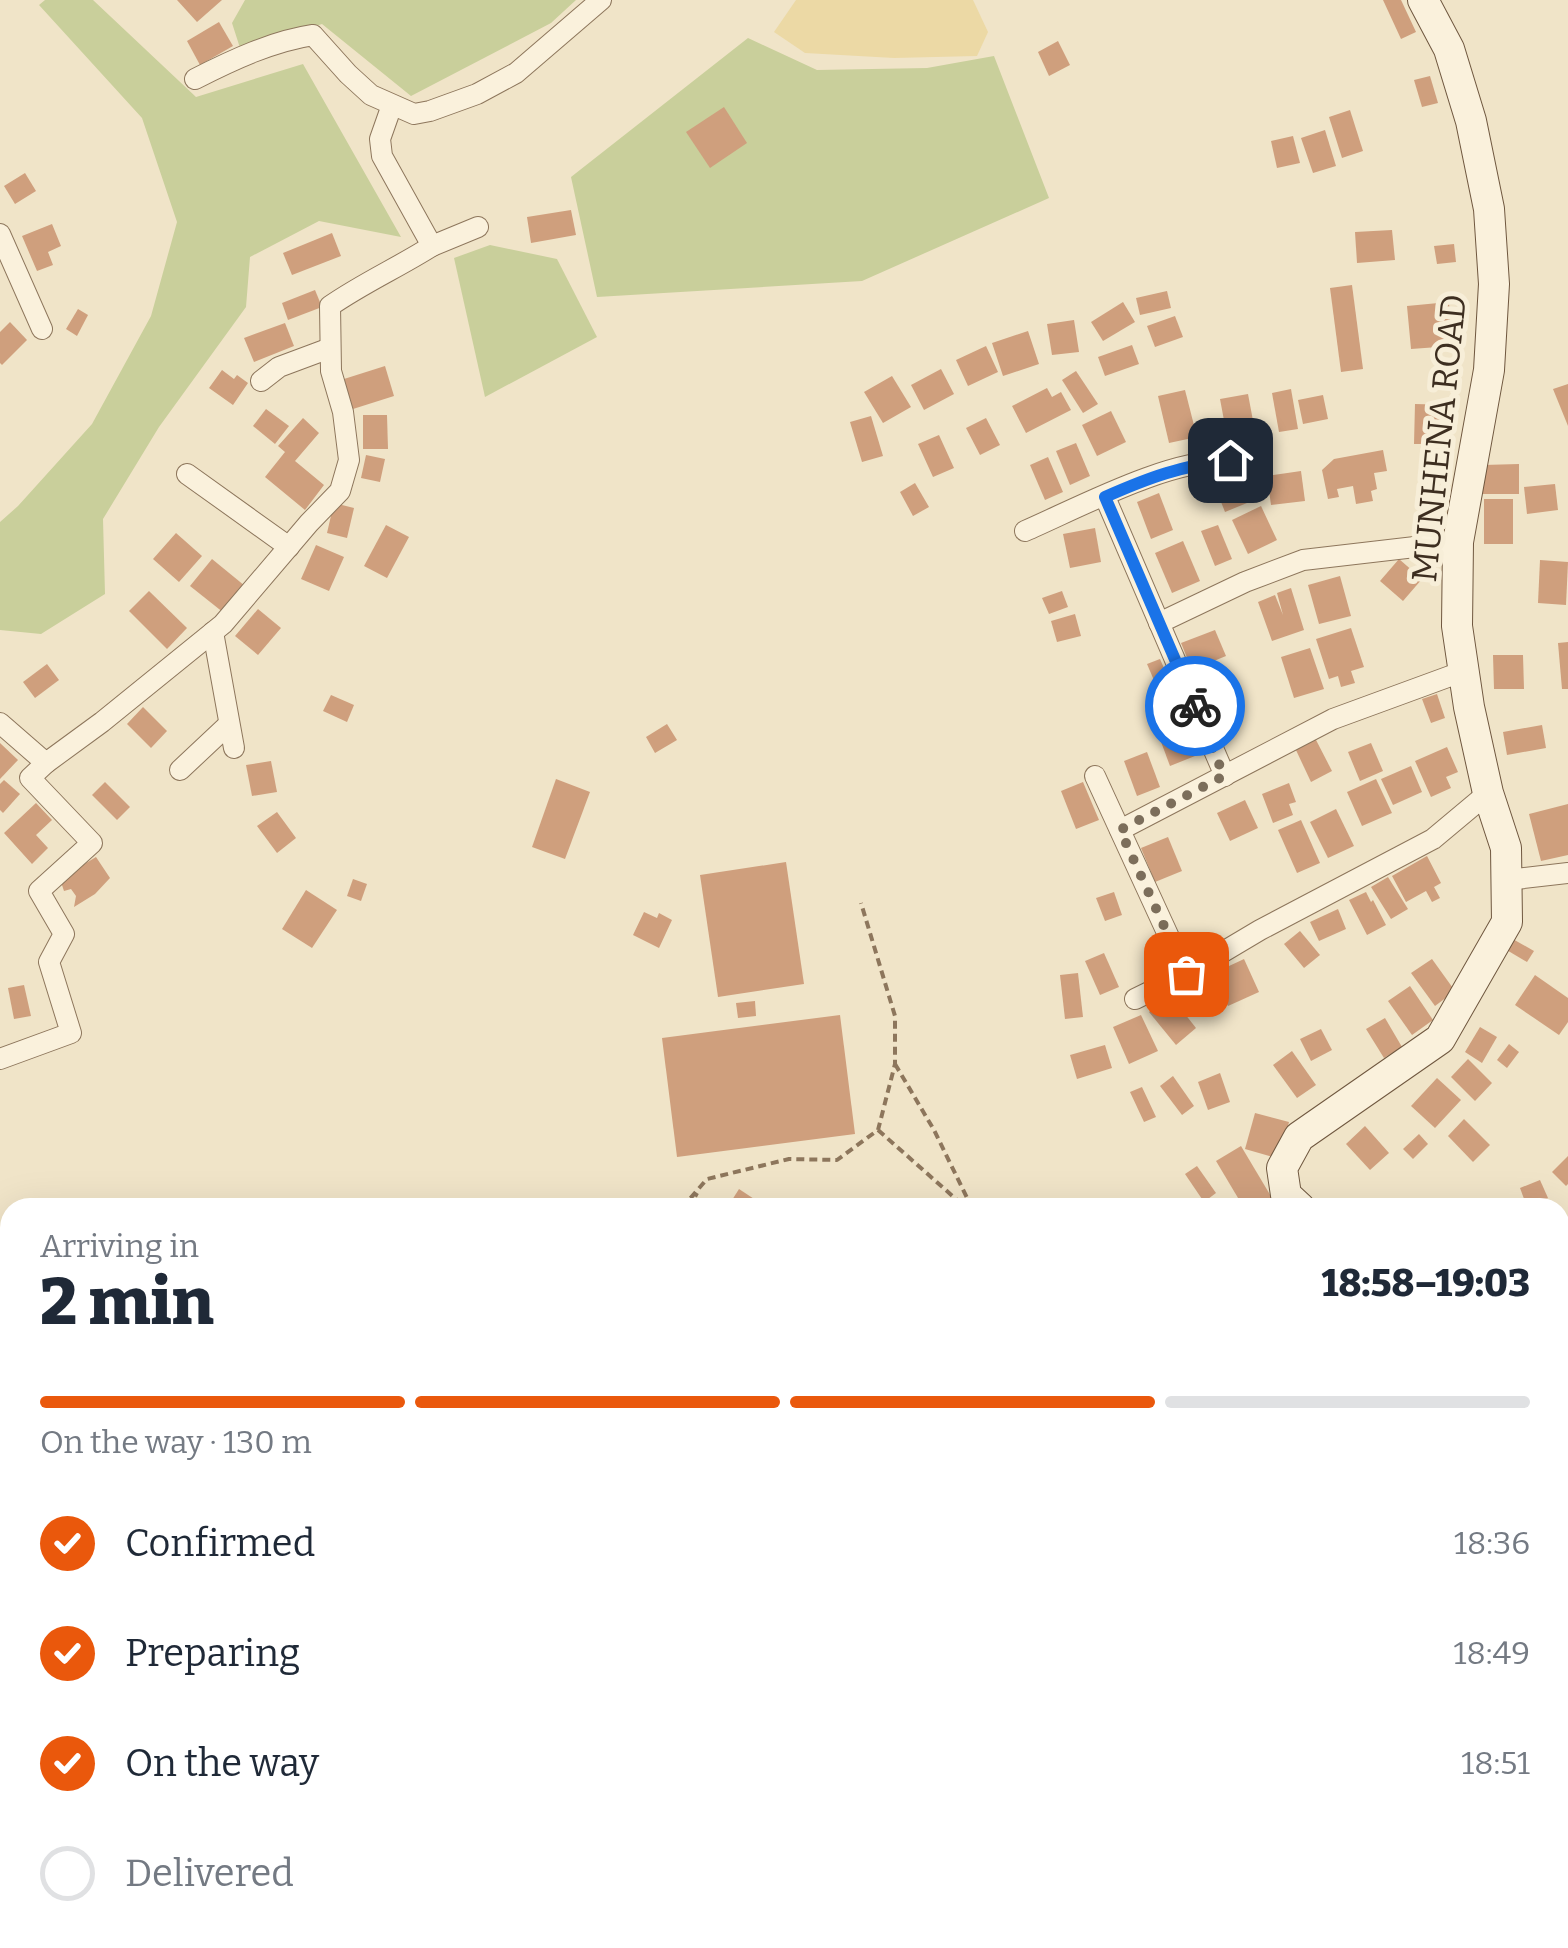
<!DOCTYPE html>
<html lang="en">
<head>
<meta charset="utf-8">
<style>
  body { margin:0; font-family:Bitter,serif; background:#f6f6f7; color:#1f2937; height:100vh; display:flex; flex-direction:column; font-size:38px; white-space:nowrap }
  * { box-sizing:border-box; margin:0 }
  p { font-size:32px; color:#747a83 }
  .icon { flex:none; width:55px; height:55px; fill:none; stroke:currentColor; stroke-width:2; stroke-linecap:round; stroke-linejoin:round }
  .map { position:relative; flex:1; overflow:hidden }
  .sheet { position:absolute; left:0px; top:1198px; width:1570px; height:752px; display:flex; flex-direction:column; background:#fff; border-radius:30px 30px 0 0; box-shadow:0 10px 40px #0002 }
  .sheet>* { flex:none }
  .pin { position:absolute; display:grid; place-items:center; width:85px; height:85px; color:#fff; margin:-42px; border-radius:20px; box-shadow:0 5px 15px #0006 }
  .courier { position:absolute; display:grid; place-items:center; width:100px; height:100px; margin:-50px; border:8px solid #1a73e8; border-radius:50%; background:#fff; color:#222; box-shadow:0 2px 12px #0007 }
  .summary em { font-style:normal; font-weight:800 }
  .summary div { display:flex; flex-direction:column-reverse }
  .summary { display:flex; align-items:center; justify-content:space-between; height:170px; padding:0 40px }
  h1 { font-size:65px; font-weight:800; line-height:75px }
  .bar { display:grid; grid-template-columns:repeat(4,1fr); gap:15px 10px; align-content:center; height:120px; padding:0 40px }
  .bar i { height:12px; border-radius:8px; background:#e0e1e3 }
  .bar .active { background:#ea580c }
  .bar p { grid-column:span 4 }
  ol { padding:0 40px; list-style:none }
  li { display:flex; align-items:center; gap:30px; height:110px }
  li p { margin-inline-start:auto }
  li .icon { padding:10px; border-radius:50%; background:#ea580c; color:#fff; stroke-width:4 }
  li:last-child { color:#747a83 }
  li i { width:55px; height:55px; border:5px solid #e0e1e3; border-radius:50% }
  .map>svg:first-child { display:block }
</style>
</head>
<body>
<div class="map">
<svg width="1568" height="1948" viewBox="0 0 1568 1948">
  <rect width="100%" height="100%" fill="#f0e4c8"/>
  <g fill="#c9cf9b">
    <path d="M 45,0 L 93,0 L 196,97 L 303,64 L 401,237 L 319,221 L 250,257 L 246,307 L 159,427 L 103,519 L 105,594 L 41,634 L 0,630 L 0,522 L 18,506 L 92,424 L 151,316 L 177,222 L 142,118 L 39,5 Z"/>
    <path d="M 245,0 L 576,0 L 551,23 L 411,96 L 322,24 L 241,51 L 232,23 Z"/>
    <path d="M 748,38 L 817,70 L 927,68 L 994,56 L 1049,198 L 862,281 L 597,297 L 571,177 Z"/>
    <path d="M 490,245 L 557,259 L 597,337 L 485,397 L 454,258 Z"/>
  </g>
  <path fill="#ecd9a5" d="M 796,0 L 973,0 L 988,32 L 977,56 L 894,58 L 805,53 L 774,32 Z"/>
  <g fill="#cf9f7d">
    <path d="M 177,0 L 222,0 L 197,22 Z"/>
    <path d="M 1383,0 L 1401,0 L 1416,32 L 1401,39 Z"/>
    <path d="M 219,22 L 233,46 L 200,65 L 187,41 Z"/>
    <path d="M 1058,41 L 1070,65 L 1049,76 L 1038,52 Z"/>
    <path d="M 1430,76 L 1438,103 L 1422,107 L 1414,80 Z"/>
    <path d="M 724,107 L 747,143 L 710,168 L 686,132 Z"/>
    <path d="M 1350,110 L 1363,151 L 1342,158 L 1329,117 Z"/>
    <path d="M 1325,130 L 1336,166 L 1313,173 L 1301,138 Z"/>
    <path d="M 1293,136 L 1300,163 L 1277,168 L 1271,141 Z"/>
    <path d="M 25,173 L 36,191 L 15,204 L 4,186 Z"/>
    <path d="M 571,210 L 576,235 L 531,243 L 527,217 Z"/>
    <path d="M 52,224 L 61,246 L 48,252 L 53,265 L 37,271 L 22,236 Z"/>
    <path d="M 1392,230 L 1395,260 L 1357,263 L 1355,232 Z"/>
    <path d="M 332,233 L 341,256 L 292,275 L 283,253 Z"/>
    <path d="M 1454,244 L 1456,262 L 1437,264 L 1434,246 Z"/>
    <path d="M 1352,285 L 1363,369 L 1341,372 L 1330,288 Z"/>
    <path d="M 315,290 L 322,307 L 288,320 L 282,303 Z"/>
    <path d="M 1167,291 L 1171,308 L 1140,315 L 1136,298 Z"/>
    <path d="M 1123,302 L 1135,322 L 1103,341 L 1091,322 Z"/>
    <path d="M 1449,302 L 1452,346 L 1411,349 L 1407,306 Z"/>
    <path d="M 78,309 L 88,315 L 77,336 L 66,329 Z"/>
    <path d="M 1175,316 L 1183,337 L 1155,347 L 1147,326 Z"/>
    <path d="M 1074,320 L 1079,352 L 1052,355 L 1047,324 Z"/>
    <path d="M 10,322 L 27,340 L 2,365 L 0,363 L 0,332 Z"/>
    <path d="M 285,323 L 294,346 L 254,362 L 244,338 Z"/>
    <path d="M 1028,331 L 1039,364 L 1003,376 L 992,343 Z"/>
    <path d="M 1132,345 L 1139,364 L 1105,376 L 1098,357 Z"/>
    <path d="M 986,346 L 998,372 L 968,386 L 956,360 Z"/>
    <path d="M 385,366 L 394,396 L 353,409 L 344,379 Z"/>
    <path d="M 941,369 L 954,394 L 924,410 L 911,385 Z"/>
    <path d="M 222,370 L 234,379 L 237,375 L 248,383 L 233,405 L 209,388 Z"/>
    <path d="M 1076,371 L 1098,404 L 1083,413 L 1062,380 Z"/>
    <path d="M 892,376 L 911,407 L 883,423 L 864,392 Z"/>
    <path d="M 1568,384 L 1568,426 L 1553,389 Z"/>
    <path d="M 1047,388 L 1052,397 L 1061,392 L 1071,410 L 1026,433 L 1012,406 Z"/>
    <path d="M 1291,389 L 1298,429 L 1279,432 L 1272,393 Z"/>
    <path d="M 1185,390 L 1197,437 L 1169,443 L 1158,396 Z"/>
    <path d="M 1248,394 L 1254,426 L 1226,431 L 1220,399 Z"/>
    <path d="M 1323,395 L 1328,419 L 1303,424 L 1298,400 Z"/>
    <path d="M 1415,404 L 1453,405 L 1453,422 L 1447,422 L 1447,436 L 1431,436 L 1431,444 L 1414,444 Z"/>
    <path d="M 266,409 L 289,426 L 275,444 L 253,426 Z"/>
    <path d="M 1111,411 L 1126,442 L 1097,456 L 1082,425 Z"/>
    <path d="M 363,415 L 387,415 L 388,449 L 363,449 Z"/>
    <path d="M 871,416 L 883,456 L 862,462 L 850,422 Z"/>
    <path d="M 303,418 L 319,433 L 295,461 L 324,485 L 305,510 L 265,477 L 285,452 L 278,446 Z"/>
    <path d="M 986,418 L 1000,445 L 980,455 L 966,428 Z"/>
    <path d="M 939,435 L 954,468 L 933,477 L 918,444 Z"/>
    <path d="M 1076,443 L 1090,476 L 1070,485 L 1056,451 Z"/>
    <path d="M 1383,450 L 1387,471 L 1374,473 L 1377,489 L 1371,491 L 1373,501 L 1356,504 L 1353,486 L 1337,489 L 1339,497 L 1328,499 L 1322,470 L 1334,459 Z"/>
    <path d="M 366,455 L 385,459 L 380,482 L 361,478 Z"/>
    <path d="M 1048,457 L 1063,492 L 1045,500 L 1030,465 Z"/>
    <path d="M 1519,464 L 1519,494 L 1483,494 L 1483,465 Z"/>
    <path d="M 1234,470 L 1247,503 L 1225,512 L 1212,479 Z"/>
    <path d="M 1301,471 L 1305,501 L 1271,505 L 1267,476 Z"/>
    <path d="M 915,483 L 929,507 L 913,516 L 900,492 Z"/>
    <path d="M 1555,484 L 1558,510 L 1527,514 L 1524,487 Z"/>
    <path d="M 1159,493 L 1173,530 L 1151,539 L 1137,502 Z"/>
    <rect x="1484" y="499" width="29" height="45"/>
    <path d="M 334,503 L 354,508 L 347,538 L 327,533 Z"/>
    <path d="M 1261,506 L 1277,540 L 1248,554 L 1232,520 Z"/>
    <path d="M 386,525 L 409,537 L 387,578 L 364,566 Z"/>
    <path d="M 1218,525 L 1232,559 L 1215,566 L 1201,531 Z"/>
    <path d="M 1095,528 L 1101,562 L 1070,568 L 1063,534 Z"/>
    <path d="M 176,533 L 202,556 L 179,582 L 153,559 Z"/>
    <path d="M 1183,541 L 1200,581 L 1172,593 L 1155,553 Z"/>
    <path d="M 316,545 L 344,557 L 329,591 L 301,579 Z"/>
    <path d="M 212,559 L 245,586 L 224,613 L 190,586 Z"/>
    <path d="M 1399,559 L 1422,579 L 1403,601 L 1380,581 Z"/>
    <path d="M 1540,560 L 1568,562 L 1566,605 L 1538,603 Z"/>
    <path d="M 1340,576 L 1351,616 L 1319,624 L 1308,585 Z"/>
    <path d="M 1291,588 L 1304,630 L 1272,641 L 1258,602 L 1275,595 L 1283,615 L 1277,593 Z"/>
    <path d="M 149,591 L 187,628 L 167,649 L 129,611 Z"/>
    <path d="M 1062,591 L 1068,607 L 1049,614 L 1042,598 Z"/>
    <path d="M 258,609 L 281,628 L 258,655 L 235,636 Z"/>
    <path d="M 1075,614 L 1081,636 L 1057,642 L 1051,621 Z"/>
    <path d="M 1351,628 L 1364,667 L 1351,671 L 1355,683 L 1341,687 L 1338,676 L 1329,679 L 1316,639 Z"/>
    <path d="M 1215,630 L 1226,656 L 1192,670 L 1181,643 Z"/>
    <path d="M 1568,642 L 1568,689 L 1562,689 L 1558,643 Z"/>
    <path d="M 1310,648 L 1324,689 L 1294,698 L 1281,657 Z"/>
    <path d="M 1493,655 L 1523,655 L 1524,689 L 1494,689 Z"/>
    <path d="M 1160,659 L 1175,693 L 1162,699 L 1147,664 Z"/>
    <path d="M 47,664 L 59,680 L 35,698 L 23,682 Z"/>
    <path d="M 1437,694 L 1445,718 L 1431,723 L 1422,699 Z"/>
    <path d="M 331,695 L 354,705 L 347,722 L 323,711 Z"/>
    <path d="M 143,707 L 167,731 L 151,748 L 127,724 Z"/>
    <path d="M 1186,720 L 1200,754 L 1170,766 L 1157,731 Z"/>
    <path d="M 667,724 L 677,740 L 655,753 L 646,737 Z"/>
    <path d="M 1542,725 L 1546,748 L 1507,755 L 1503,732 Z"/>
    <path d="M 1315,738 L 1332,771 L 1311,782 L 1295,748 Z"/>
    <path d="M 0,743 L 18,760 L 0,779 Z"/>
    <path d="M 1371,743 L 1383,771 L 1360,781 L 1348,752 Z"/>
    <path d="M 1447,747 L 1458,772 L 1446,777 L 1451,788 L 1431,797 L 1415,761 Z"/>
    <path d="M 1147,752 L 1160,787 L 1137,796 L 1124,761 Z"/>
    <path d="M 271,761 L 277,792 L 252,796 L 246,765 Z"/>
    <path d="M 1411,766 L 1422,792 L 1393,805 L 1381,779 Z"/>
    <path d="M 556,779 L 590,792 L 565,859 L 532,847 Z"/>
    <path d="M 1376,779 L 1392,813 L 1362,826 L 1347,792 Z"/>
    <path d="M 4,780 L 20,794 L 3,813 L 0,810 L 0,784 Z"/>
    <path d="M 105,782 L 130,807 L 117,820 L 92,795 Z"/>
    <path d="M 1083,782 L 1099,820 L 1076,829 L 1061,791 Z"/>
    <path d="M 1289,783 L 1296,802 L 1289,804 L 1293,815 L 1273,823 L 1262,794 Z"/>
    <path d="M 1245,800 L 1258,828 L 1230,841 L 1217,813 Z"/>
    <path d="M 36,803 L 52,820 L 36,835 L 48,848 L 32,864 L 4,833 Z"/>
    <path d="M 1568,804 L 1568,855 L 1541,861 L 1529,814 Z"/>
    <path d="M 1336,809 L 1354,846 L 1328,858 L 1310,822 Z"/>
    <path d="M 277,812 L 296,838 L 277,853 L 257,826 Z"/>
    <path d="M 1301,820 L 1320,863 L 1297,873 L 1278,830 Z"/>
    <path d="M 1168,837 L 1182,871 L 1155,882 L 1141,848 Z"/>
    <path d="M 1427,856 L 1441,883 L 1434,887 L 1440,898 L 1432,902 L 1426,891 L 1406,902 L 1392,876 Z"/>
    <path d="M 96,857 L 110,878 L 95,894 L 74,907 L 76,896 L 71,889 L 64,891 L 60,879 Z"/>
    <path d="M 786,862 L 804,984 L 718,997 L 700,875 Z"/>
    <path d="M 1388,877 L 1408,909 L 1391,919 L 1371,887 Z"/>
    <path d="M 353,879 L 367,884 L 361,901 L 347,896 Z"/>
    <path d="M 306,890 L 337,910 L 312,948 L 282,929 Z"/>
    <path d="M 1114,892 L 1122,915 L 1105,921 L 1096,898 Z"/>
    <path d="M 1366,892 L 1371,902 L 1373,900 L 1386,925 L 1367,935 L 1349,900 Z"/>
    <path d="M 1338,909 L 1346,929 L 1319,941 L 1310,922 Z"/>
    <path d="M 644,912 L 657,918 L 659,913 L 672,920 L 659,948 L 633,935 Z"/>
    <path d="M 1300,931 L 1320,955 L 1304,968 L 1284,944 Z"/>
    <path d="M 1511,938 L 1534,951 L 1527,962 L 1505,949 Z"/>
    <path d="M 1104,953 L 1119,987 L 1100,995 L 1085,961 Z"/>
    <path d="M 1244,959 L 1259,992 L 1228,1006 L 1212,974 Z"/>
    <path d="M 1432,959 L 1455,991 L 1435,1006 L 1411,973 Z"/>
    <path d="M 1078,973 L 1083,1017 L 1065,1019 L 1060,975 Z"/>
    <path d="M 1535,975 L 1568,998 L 1568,1022 L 1559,1035 L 1515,1005 Z"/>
    <path d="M 24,985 L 31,1016 L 14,1019 L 8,988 Z"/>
    <path d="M 1410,986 L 1433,1020 L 1412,1035 L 1388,1001 Z"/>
    <path d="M 1170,995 L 1196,1028 L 1176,1045 L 1149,1012 Z"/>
    <path d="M 755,1001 L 756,1016 L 738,1018 L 736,1003 Z"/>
    <path d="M 840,1015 L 855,1134 L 677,1157 L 662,1038 Z"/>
    <path d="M 1141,1015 L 1158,1051 L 1129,1064 L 1113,1027 Z"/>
    <path d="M 1385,1018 L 1402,1047 L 1384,1058 L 1366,1029 Z"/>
    <path d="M 1480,1027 L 1497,1037 L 1482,1063 L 1465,1052 Z"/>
    <path d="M 1321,1029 L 1332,1050 L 1311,1061 L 1300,1039 Z"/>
    <path d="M 1509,1044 L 1519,1052 L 1507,1068 L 1497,1060 Z"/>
    <path d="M 1105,1045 L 1112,1068 L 1077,1079 L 1070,1055 Z"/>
    <path d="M 1292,1051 L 1316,1085 L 1297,1098 L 1273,1065 Z"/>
    <path d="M 1468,1059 L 1492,1083 L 1475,1101 L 1451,1077 Z"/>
    <path d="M 1220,1073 L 1230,1102 L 1208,1110 L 1198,1082 Z"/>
    <path d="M 1173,1076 L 1194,1106 L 1182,1115 L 1160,1086 Z"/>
    <path d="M 1437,1078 L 1461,1100 L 1435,1128 L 1411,1106 Z"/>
    <path d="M 1142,1087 L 1156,1117 L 1144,1122 L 1130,1092 Z"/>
    <path d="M 1255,1113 L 1289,1122 L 1280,1159 L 1245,1149 Z"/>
    <path d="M 1464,1119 L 1490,1145 L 1473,1162 L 1448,1136 Z"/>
    <path d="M 1365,1126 L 1389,1153 L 1370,1170 L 1346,1144 Z"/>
    <path d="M 1419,1134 L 1428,1144 L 1413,1159 L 1403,1149 Z"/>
    <path d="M 1241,1146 L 1278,1208 L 1244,1208 L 1216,1161 Z"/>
    <path d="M 1568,1156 L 1568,1184 L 1566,1186 L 1552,1172 Z"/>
    <path d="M 1197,1166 L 1216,1193 L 1204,1202 L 1185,1174 Z"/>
    <path d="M 1540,1180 L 1548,1198 L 1527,1207 L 1520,1188 Z"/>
    <path d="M 739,1189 L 768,1208 L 727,1208 Z"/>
    <path d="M 10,1759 L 10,1787 L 0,1789 L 0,1761 Z"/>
    <rect x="283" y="1940" width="153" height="8"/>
    <rect x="678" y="1940" width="35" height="8"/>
    <rect x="731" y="1940" width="35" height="8"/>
  </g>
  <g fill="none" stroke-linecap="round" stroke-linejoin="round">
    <defs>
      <g id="street">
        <path d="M 195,79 C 232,60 273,41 313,35 L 348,74 L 371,95 L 414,114 L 430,111 L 477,94 L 516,73 L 601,0"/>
        <path d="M 392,105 L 380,139 L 382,156 L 432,246 L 478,227"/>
        <path d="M 0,234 L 42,329"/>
        <path d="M 261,381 L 279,367 L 330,348"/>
        <path d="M 187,474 L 289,547"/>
        <path d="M 1105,497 L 1225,776"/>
        <path d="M 1025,531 C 1080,507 1171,458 1230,461 C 1240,461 1250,465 1260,467"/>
        <path d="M 1159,623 L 1245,582 L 1303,560 L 1458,542"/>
        <path d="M 213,632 L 234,748"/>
        <path d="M 0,723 L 46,763 L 102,722 L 223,624 L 309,523 L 340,491 L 349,460 L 343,412 L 331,371 L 330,306 C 363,283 399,267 432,246"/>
        <path d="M 180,770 L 229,724"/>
        <path d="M 1095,776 L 1186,974"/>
        <path d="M 1120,830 L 1333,719 L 1464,671"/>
        <path d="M 1507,880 L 1568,873"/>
        <path d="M 1135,999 L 1186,974 L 1260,930 L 1433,839 L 1488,793"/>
        <path d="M 0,1059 L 71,1033 L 49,962 L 64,934 L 39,891 L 92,843 L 30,778 L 46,763"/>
        <path d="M 1560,1567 L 1568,1569"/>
        <path d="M 235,1948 L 236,1940"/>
      </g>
      <g id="secondary">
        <path d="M 1300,1208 L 1286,1195 L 1282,1168 L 1299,1137 L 1440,1039 L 1507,922 L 1506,848 L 1488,793 L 1469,707 L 1457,626 L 1458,542 L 1489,370 L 1494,284 L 1489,209 L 1471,121 L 1449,49 L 1423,0"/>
        <path d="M 0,1354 L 10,1366"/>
        <path d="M 1035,1948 L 1037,1940"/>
      </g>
    </defs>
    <use href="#street" stroke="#8d765c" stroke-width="22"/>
    <use href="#secondary" stroke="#6f573f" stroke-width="32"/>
    <g stroke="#8d765c" stroke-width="4" stroke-dasharray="8 5" stroke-linecap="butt">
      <path d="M 895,1064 L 934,1130 L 972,1208"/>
      <path d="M 878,1130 L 966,1208"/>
      <path d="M 682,1208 L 707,1179 L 789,1159 L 837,1160 L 878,1130 L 895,1064 L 895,1016 L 861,903"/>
      <path d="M 689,1208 L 697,1193"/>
      <path d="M 1560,1922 L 1568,1918"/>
      <path d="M 1412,1940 L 1430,1948"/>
      <path d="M 1455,1948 L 1503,1940"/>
    </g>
    <use href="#street" stroke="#faf1dc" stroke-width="20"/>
    <use href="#secondary" stroke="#faf1dc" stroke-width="30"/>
  </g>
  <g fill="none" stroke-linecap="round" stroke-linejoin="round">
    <path stroke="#7c6e5b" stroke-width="10" stroke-dasharray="0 18" d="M 1186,974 L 1120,830 L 1224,776 L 1195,706"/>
    <path stroke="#1a73e8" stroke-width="12" d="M 1195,706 L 1105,497 C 1150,477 1181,466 1230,460"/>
  </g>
  <g text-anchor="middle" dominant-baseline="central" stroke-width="10" stroke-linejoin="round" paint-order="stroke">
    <g font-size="35" fill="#3d2e20" stroke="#f7eed8">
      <text transform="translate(1439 438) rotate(-84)">MUNHENA ROAD</text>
    </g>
  </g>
</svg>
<div class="pin" style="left:1186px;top:974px;background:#ea580c"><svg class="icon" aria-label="bag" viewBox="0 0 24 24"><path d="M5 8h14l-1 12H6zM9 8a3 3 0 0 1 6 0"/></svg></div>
<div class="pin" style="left:1230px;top:460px;background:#1f2937"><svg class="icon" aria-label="home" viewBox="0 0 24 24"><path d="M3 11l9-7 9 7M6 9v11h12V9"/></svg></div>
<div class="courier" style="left:1195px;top:706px"><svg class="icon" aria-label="bike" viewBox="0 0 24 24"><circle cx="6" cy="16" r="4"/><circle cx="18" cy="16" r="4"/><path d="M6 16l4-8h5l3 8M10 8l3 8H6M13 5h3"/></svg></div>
<section class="sheet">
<div class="summary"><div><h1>2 min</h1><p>Arriving in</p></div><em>18:58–19:03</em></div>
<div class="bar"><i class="active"></i><i class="active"></i><i class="active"></i><i></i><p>On the way · 130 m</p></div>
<ol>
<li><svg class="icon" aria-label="check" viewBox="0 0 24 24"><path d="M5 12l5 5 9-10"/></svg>Confirmed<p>18:36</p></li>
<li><svg class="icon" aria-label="check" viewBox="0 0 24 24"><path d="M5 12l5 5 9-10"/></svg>Preparing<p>18:49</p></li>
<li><svg class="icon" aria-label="check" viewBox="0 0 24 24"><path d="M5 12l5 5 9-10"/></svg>On the way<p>18:51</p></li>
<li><i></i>Delivered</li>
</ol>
</section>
</div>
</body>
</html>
